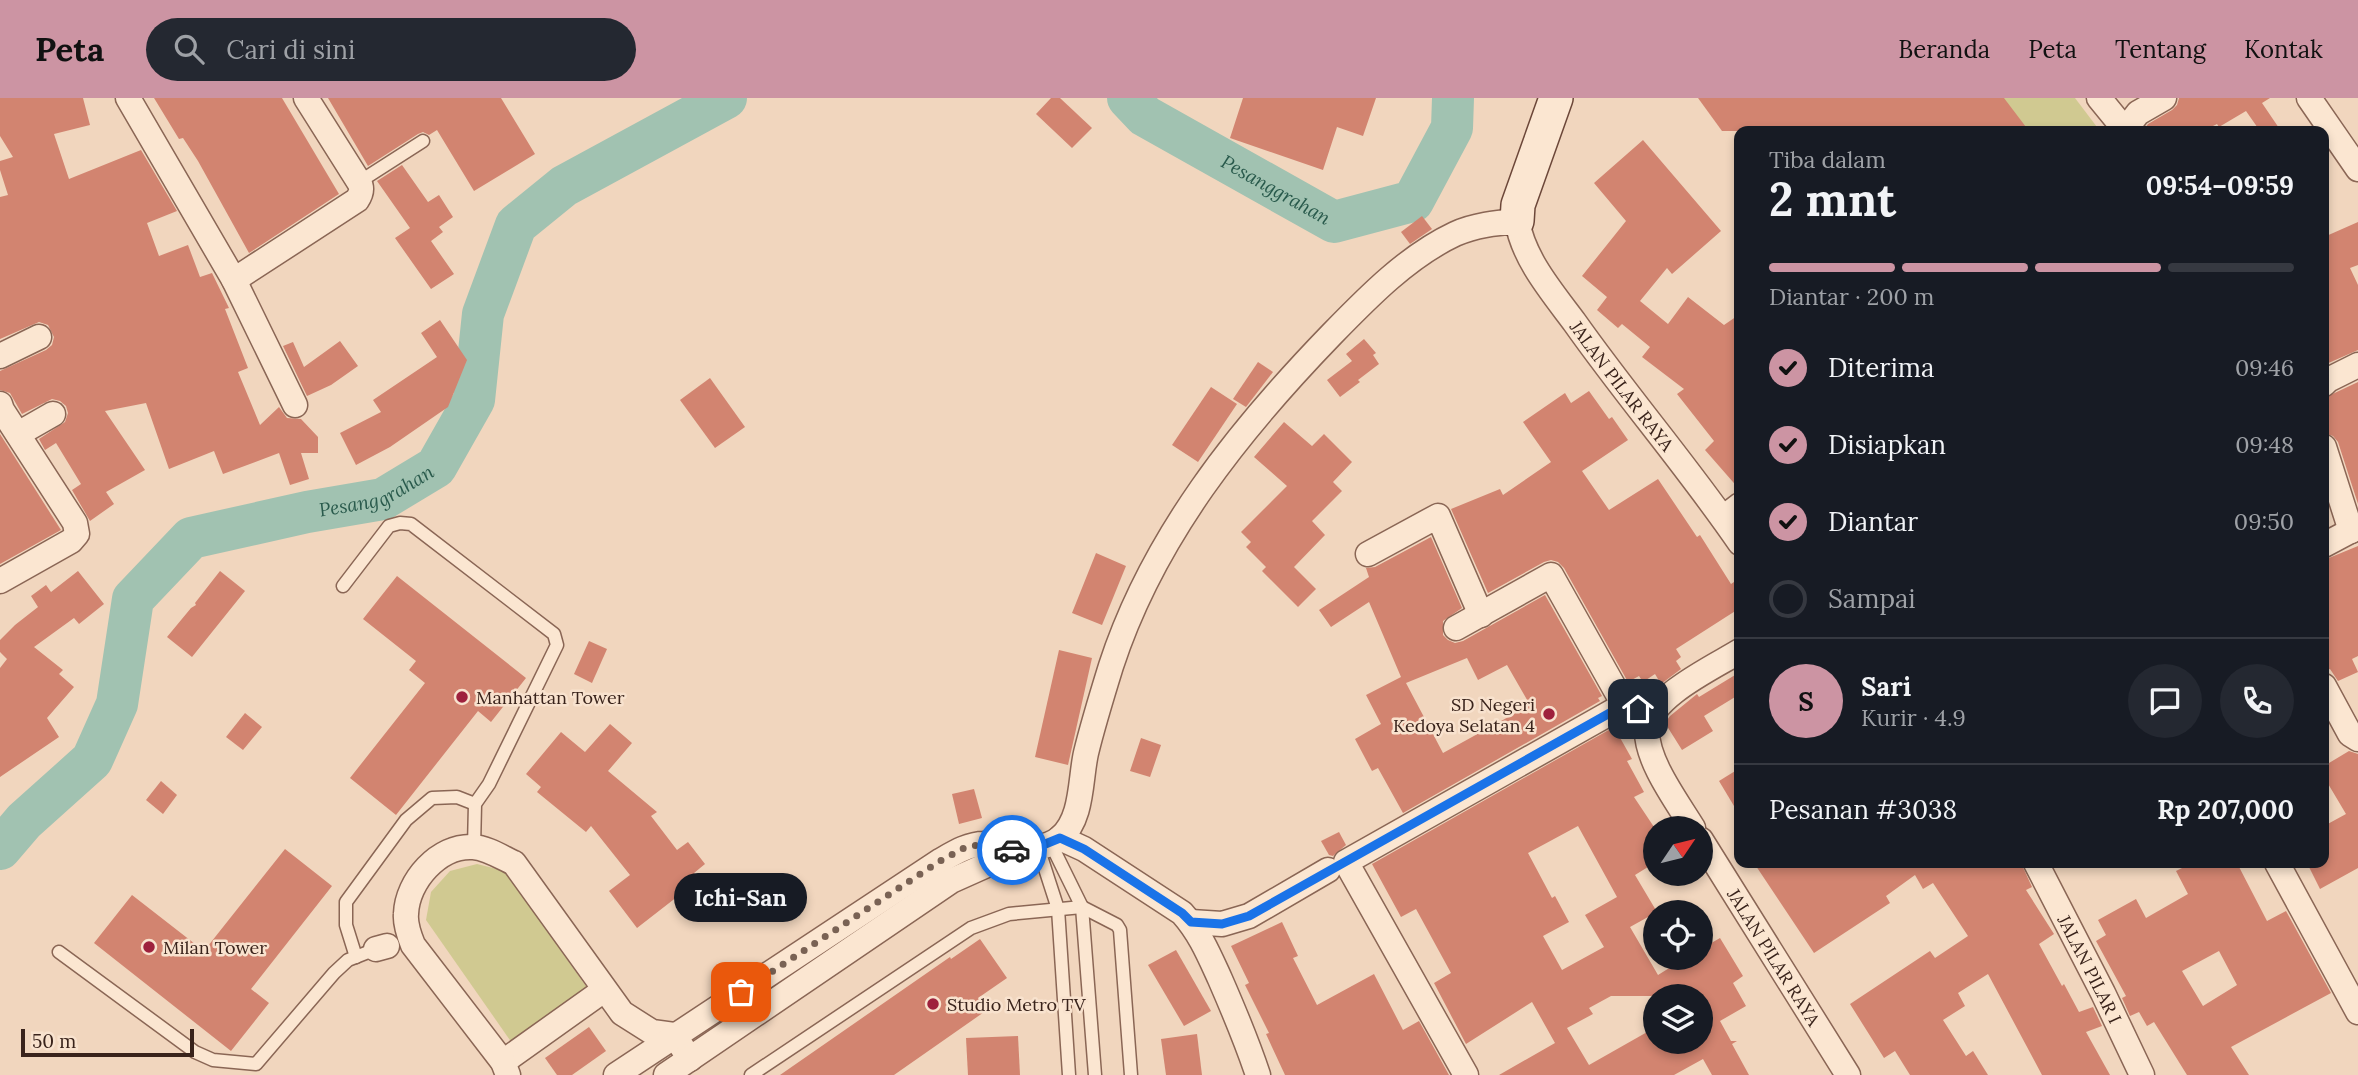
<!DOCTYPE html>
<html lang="id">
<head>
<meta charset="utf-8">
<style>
  body { margin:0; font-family:Lora,serif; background:#242831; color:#f1f3f6; height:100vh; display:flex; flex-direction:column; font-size:26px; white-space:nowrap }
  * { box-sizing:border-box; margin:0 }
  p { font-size:23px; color:#9ea1a6 }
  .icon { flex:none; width:38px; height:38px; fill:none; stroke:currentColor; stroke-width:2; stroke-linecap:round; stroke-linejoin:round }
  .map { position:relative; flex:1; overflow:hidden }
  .side { position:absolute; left:1734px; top:28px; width:595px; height:742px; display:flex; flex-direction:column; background:#171b24; border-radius:14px; box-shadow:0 4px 10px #0003 }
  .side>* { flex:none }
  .needle { width:46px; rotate:55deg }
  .fabs { position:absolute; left:1643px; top:718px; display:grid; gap:14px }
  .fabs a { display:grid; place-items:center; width:70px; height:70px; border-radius:50%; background:#171b24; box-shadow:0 4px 10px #0003; font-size:35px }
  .scale { position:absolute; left:21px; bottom:18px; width:173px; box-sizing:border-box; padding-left:7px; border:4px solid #39231b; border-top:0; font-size:19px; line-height:24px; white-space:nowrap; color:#39231b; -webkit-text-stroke:5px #f8e2ce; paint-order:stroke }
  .pin { position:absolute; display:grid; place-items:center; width:60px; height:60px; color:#fff; margin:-30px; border-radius:14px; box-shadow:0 4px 10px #0006 }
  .courier { position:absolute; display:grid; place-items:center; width:70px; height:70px; margin:-35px; border:5px solid #1a73e8; border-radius:50%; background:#fff; color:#222; box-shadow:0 2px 9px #0007 }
  .bubble { position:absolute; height:49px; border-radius:24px; background:#171b24; box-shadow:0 4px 10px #0003; font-size:23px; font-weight:700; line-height:49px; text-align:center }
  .summary em { font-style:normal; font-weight:700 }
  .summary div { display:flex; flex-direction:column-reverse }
  .summary { display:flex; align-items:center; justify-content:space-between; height:119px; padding:0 35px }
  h1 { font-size:46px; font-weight:700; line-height:52px }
  .bar { display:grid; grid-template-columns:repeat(4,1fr); gap:10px 7px; align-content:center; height:84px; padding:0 35px }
  .bar i { height:9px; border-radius:5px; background:#363941 }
  .bar .current { background:#cc94a3 }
  .bar p { grid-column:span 4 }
  .line { display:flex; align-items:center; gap:18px; padding:0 35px; border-top:2px solid #363941 }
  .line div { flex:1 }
  .round { display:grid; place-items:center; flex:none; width:74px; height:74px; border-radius:37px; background:#242831 }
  ol { padding:0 35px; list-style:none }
  li { display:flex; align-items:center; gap:21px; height:77px }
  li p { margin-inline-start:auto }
  li .icon { padding:7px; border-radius:50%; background:#cc94a3; color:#111; stroke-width:4 }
  li:last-child { color:#9ea1a6 }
  li i { width:38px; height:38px; border:4px solid #363941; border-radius:50% }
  header { display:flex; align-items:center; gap:42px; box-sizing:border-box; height:98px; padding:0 35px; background:#cc94a3; color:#111 }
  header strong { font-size:33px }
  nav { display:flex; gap:38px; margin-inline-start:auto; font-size:24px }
  .search { width:490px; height:63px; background:#242831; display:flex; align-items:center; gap:18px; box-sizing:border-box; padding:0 24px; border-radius:38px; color:#9ea1a6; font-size:26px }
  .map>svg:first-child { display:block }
</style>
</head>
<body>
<header>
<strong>Peta</strong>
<div class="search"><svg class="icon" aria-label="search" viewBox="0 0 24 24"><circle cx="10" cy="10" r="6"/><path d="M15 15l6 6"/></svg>Cari di sini</div>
<nav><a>Beranda</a><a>Peta</a><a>Tentang</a><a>Kontak</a></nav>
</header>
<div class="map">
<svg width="2358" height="977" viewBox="0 0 2358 977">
  <rect width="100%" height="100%" fill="#f1d6be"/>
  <g fill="#d0c991">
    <path d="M 1802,0 L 2075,0 L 2100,33 L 1756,33 Z"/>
    <path d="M 477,766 L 505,773 L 588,891 L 512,945 L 426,822 L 431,794 L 450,773 Z"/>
  </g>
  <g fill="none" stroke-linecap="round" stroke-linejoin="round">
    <g stroke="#a1c2b1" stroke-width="42">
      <path id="s1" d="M 1128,0 L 1145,18 L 1334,124 L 1413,103 L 1452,30 L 1453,0"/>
      <path id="s2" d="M 0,751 L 24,723 L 92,662 L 117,606 L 133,501 L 191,440 L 307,414 L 383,401 L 436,369 L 474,302 L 483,216 L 516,127 L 564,88 L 726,0"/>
    </g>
  </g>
  <g fill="#d28470" fill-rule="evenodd">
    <path d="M 0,0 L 83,0 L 90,27 L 54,36 L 69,81 L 141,52 L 177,113 L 147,125 L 159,158 L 188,147 L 200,179 L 212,175 L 229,210 L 225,211 L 248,270 L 238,274 L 260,327 L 279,309 L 287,320 L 301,321 L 318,339 L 318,355 L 301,355 L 309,381 L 290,387 L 279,355 L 223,376 L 214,353 L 169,371 L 146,305 L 105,313 L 145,372 L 106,394 L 114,406 L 90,423 L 72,392 L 81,386 L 56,345 L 45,352 L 39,341 L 65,324 L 68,315 L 66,308 L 60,303 L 52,301 L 22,316 L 10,295 L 0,292 L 0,273 L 46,252 L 52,247 L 54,239 L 48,227 L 39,224 L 0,241 L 0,99 L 8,97 L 0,72 L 0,63 L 13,59 L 0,38 Z"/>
    <path d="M 154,0 L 282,0 L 339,96 L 249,155 L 198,63 L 183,40 L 179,41 Z"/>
    <path d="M 328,0 L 501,0 L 535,56 L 474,93 L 437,32 L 429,37 L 423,34 L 418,36 L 368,68 Z"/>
    <path d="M 1051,0 L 1060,0 L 1092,30 L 1072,50 L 1036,16 Z"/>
    <path d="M 1243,0 L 1376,0 L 1363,38 L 1337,29 L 1323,72 L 1230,40 Z"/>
    <path d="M 1698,0 L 2004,0 L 2029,33 L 1722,33 Z"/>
    <path d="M 2179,0 L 2270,0 L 2262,5 L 2281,33 L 2260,33 L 2246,13 L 2219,29 L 2217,26 L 2203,33 L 2143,33 L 2148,26 L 2172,12 L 2177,7 Z"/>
    <path d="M 1643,42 L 1721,133 L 1672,176 L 1667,170 L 1640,203 L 1668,226 L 1688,199 L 1724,227 L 1740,216 L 1740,392 L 1705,352 L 1714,343 L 1677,296 L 1684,291 L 1642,259 L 1650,249 L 1622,226 L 1618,230 L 1597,212 L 1607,199 L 1582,178 L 1626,123 L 1594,85 Z"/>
    <path d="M 402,67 L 428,104 L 439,97 L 453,119 L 439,129 L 443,134 L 431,143 L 454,176 L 431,191 L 395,140 L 410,130 L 377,83 Z"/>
    <path d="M 1422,118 L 1432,131 L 1410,146 L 1401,134 Z"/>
    <path d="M 2358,124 L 2358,167 L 2350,170 L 2358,187 L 2358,252 L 2324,267 L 2324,139 Z"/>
    <path d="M 440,222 L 467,262 L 448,309 L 390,349 L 356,367 L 340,335 L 381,314 L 373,302 L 437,259 L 421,235 Z"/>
    <path d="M 1364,241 L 1376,255 L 1373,257 L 1379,266 L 1358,282 L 1360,284 L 1340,299 L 1327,282 L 1352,263 L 1346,256 Z"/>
    <path d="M 340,243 L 358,268 L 331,287 L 307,298 L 283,248 L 293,244 L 304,269 Z"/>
    <path d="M 1258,264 L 1273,274 L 1246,309 L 1233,301 Z"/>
    <path d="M 710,280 L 745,329 L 715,350 L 680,302 Z"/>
    <path d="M 2358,284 L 2358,406 L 2338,344 L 2333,338 L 2324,335 L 2324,300 Z"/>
    <path d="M 1211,289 L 1237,306 L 1198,364 L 1172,347 Z"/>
    <path d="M 1589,293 L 1609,321 L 1612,319 L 1628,342 L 1582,373 L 1609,412 L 1658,381 L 1697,439 L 1700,437 L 1731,486 L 1740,480 L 1740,510 L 1676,551 L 1681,559 L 1676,563 L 1681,571 L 1661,586 L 1655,576 L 1643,584 L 1639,578 L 1628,584 L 1564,470 L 1558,464 L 1551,462 L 1544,464 L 1488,495 L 1451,411 L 1500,391 L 1503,397 L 1551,364 L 1523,324 L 1565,295 L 1571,305 Z"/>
    <path d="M 1284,324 L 1312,348 L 1324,336 L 1352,364 L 1333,384 L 1342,393 L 1312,423 L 1325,437 L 1294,469 L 1316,491 L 1298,509 L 1262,473 L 1266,469 L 1246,449 L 1251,444 L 1241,434 L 1287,388 L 1254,359 Z"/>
    <path d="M 0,336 L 61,432 L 0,466 Z"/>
    <path d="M 1431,439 L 1462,510 L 1443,523 L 1443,537 L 1448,542 L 1455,545 L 1463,543 L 1545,497 L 1602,598 L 1598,600 L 1600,603 L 1403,715 L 1378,670 L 1372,673 L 1355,641 L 1381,626 L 1366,597 L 1401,579 L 1369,504 L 1331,529 L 1319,512 L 1369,479 L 1366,470 L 1375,469 ZM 1467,560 L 1478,582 L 1507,567 L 1530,607 L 1443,655 L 1406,585 Z"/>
    <path d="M 2358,448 L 2358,558 L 2352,561 L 2358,574 L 2338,583 L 2330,571 L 2324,573 L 2324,462 Z"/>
    <path d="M 1096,455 L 1126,468 L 1102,527 L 1072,515 Z"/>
    <path d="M 78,473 L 104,506 L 79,526 L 74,520 L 34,549 L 63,572 L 59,576 L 74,589 L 47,620 L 59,639 L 0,679 L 0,570 L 7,561 L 0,554 L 0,542 L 15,527 L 38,509 L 31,498 L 46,487 L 51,494 Z"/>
    <path d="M 220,473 L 245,493 L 192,559 L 167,539 L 191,510 L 196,507 L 195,505 Z"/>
    <path d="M 397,478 L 526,580 L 491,624 L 478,613 L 396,717 L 350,680 L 425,585 L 409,572 L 416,563 L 363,521 Z"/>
    <path d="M 589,543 L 607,551 L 592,585 L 574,576 Z"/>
    <path d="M 1059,552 L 1092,560 L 1068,667 L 1035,659 Z"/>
    <path d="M 1740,574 L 1740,596 L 1704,618 L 1713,633 L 1682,652 L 1665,625 L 1670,618 L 1697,596 L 1699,599 Z"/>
    <path d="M 245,615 L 262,629 L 243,652 L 226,639 Z"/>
    <path d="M 610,626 L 632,645 L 608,673 L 657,714 L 651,718 L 677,752 L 688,744 L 705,766 L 694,775 L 700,781 L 637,830 L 609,793 L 630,777 L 591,728 L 586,734 L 537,694 L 541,689 L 526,676 L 561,634 L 585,654 Z"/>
    <path d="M 1614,629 L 1632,661 L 1627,663 L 1644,694 L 1634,699 L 1656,732 L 1656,764 L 1635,777 L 1657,814 L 1630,829 L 1658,877 L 1687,859 L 1701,859 L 1701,851 L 1720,840 L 1743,878 L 1733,885 L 1746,908 L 1720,923 L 1731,943 L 1737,943 L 1732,946 L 1749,977 L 1712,977 L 1703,961 L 1674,977 L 1499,977 L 1555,945 L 1532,904 L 1466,946 L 1434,885 L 1451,875 L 1416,811 L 1401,819 L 1372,766 ZM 1578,728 L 1617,799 L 1585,817 L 1604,849 L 1562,872 L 1543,838 L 1569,824 L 1555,798 L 1552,800 L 1528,755 ZM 1611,898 L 1701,898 L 1701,943 L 1656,943 L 1656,929 L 1589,967 L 1567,930 L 1593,916 L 1589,910 Z"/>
    <path d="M 1141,640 L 1161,647 L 1150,679 L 1130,673 Z"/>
    <path d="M 2349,653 L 2358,656 L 2358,770 L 2320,791 L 2307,765 L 2324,765 L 2324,728 L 2346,716 L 2324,679 L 2324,668 Z"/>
    <path d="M 1740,670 L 1740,718 L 1719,683 Z"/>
    <path d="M 161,683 L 177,697 L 163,716 L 146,702 Z"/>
    <path d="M 974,691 L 982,720 L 959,726 L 952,696 Z"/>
    <path d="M 1339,734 L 1346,747 L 1333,758 L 1329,757 L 1321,743 Z"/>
    <path d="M 285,751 L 332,788 L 251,891 L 269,905 L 231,953 L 94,845 L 132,797 L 204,853 Z"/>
    <path d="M 1754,765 L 2021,765 L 2032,789 L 2026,792 L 2054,836 L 2039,846 L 2062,888 L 2064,886 L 2079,914 L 2093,909 L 2102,928 L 2086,934 L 2110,977 L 2042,977 L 1988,876 L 1958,895 L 1965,908 L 1943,922 L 1966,958 L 1973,953 L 1988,977 L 1910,977 L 1895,953 L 1884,960 L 1850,906 L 1930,853 L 1935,860 L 1968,838 L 1933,785 L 1923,791 L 1915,777 L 1886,798 L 1890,805 L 1814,855 Z"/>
    <path d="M 2192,765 L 2237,765 L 2267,823 L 2286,813 L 2331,895 L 2231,949 L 2249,977 L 2187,977 L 2154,924 L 2147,928 L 2139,914 L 2130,918 L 2122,900 L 2126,898 L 2096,843 L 2106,837 L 2098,822 L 2136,801 L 2146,820 L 2188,796 L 2176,773 ZM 2219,853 L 2237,887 L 2203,908 L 2182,873 Z"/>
    <path d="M 1282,824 L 1298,858 L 1293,860 L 1317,907 L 1374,876 L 1403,932 L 1419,923 L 1449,977 L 1285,977 L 1266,936 L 1269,935 L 1245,887 L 1249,885 L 1231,848 Z"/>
    <path d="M 980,841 L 1007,880 L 978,900 L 987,912 L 894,977 L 780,977 L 950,859 L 951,861 Z"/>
    <path d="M 1176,852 L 1211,913 L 1184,928 L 1148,867 Z"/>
    <path d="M 589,929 L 606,953 L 572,977 L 557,977 L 545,960 Z"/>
    <path d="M 1197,936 L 1202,977 L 1166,977 L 1161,941 Z"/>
    <path d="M 1018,938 L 1020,977 L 968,977 L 966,940 Z"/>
  </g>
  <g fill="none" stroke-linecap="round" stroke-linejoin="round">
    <defs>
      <g id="lane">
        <path d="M 359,84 L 423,43"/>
        <path d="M 343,488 L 389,428 L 400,425 L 411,426 L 554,536 L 557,547 L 489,686 L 475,706 L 474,749"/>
        <path d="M 1050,744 L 1082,809 L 1095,977"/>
        <path d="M 1038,749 L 1058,811 L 1069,977"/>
        <path d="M 59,854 L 195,954 L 213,962 L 256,966 L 334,875 L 348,862 L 376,851"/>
        <path d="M 356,859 L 346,827 L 346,804 L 406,722 L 432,700 L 457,699 L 475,706"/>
        <path d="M 751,977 L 971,830 L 1009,816 L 1082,809 L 1117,827 L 1120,832 L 1131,977"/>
      </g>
      <g id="street">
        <path d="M 128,0 L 234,182 L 295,307"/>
        <path d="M 2099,0 L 2126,33"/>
        <path d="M 2309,0 L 2358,71"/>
        <path d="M 2125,32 L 2138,15 L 2164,0"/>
        <path d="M 234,182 L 357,102 C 361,96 363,91 359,84 L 306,0"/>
        <path d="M 0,258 L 39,239"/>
        <path d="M 2324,286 L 2328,282 L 2358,267"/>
        <path d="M 0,306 L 2,312 L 75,425 L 77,436 L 71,443 L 0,483"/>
        <path d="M 18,336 L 53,316"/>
        <path d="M 2324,349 L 2351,433"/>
        <path d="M 1723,420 L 1740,407"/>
        <path d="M 2324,447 L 2358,429"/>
        <path d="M 1368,456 L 1438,418 L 1481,517"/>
        <path d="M 1456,530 L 1551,477 L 1624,607"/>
        <path d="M 2324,588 L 2350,636 L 2358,641"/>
        <path d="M 1693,730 C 1678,705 1646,663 1647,632 C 1649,599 1714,569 1740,553"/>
        <path d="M 1060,740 L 1084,751 L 1182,815 C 1200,835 1209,857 1220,881 C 1234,913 1247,944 1258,977"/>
        <path id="s3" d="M 1701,742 L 1848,977"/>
        <path id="s4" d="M 2036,765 L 2103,895 L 2142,977"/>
        <path d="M 2277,765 L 2358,914"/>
        <path d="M 1191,824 L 1222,826 L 1249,818 L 1328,772"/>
        <path d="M 376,851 L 387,848"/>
        <path d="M 503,964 L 604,892"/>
        <path d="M 508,977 L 503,964 L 413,847 C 409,837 405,826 406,816 C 407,783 439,747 473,749 C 487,750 501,759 514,765 L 622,915 L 652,934 L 674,937 L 690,961"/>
        <path id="s5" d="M 616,977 L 940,763 C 954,755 968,746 984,746 C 993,745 1001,751 1010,752 C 1023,754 1050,749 1060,740 C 1083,721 1080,681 1086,655 C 1093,626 1102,597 1111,568 C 1153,439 1239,332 1332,236 C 1368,199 1408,158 1455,136 C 1475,127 1496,125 1517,123 C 1524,162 1552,194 1575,225 C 1628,300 1688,369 1740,445"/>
        <path d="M 666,977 L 951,783 L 989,766 L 1011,752"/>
        <path d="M 1466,977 L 1346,764 L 1624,607 L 1653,616"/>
      </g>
      <path id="secondary" d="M 1517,123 L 1518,107 L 1556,0"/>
    </defs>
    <use href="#lane" stroke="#8a6655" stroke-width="15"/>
    <use href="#street" stroke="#8a6655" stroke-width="27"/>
    <use href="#secondary" stroke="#6c4739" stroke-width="36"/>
    <use href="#lane" stroke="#fbe6d1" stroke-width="12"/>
    <use href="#street" stroke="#fbe6d1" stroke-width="24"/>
    <use href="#secondary" stroke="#fbe6d1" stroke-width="33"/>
  </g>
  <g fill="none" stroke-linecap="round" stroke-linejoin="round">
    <path stroke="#796254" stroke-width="7" stroke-dasharray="0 12.6" d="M 741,894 L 940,763 L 964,750 L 986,745 L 1012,752"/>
    <path stroke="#1a73e8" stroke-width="9" d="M 1012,752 L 1038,749 L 1060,740 L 1084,751 L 1182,815 L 1191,824 L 1222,826 L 1249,818 L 1624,607 L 1638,611"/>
  </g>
  <g fill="#9e213d" stroke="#f8e2ce" stroke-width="2.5">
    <circle cx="462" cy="599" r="7"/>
    <circle cx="1549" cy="616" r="7"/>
    <circle cx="149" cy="849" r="7"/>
    <circle cx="933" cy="906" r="7"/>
  </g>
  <g text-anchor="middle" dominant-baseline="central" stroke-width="5" stroke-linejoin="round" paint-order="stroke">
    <g font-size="18" fill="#39231b" stroke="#f8e2ce">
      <text stroke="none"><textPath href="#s5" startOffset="1519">JALAN PILAR RAYA</textPath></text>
      <text stroke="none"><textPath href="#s3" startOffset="138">JALAN PILAR RAYA</textPath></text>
      <text stroke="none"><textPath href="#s4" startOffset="119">JALAN PILAR I</textPath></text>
    </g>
    <g font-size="18" fill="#39231b" stroke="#f8e2ce" text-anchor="start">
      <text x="476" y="599">Manhattan Tower</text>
      <text x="1535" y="606" text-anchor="end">SD Negeri<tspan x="1535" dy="21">Kedoya Selatan 4</tspan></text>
      <text x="163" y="849">Milan Tower</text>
      <text x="947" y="906">Studio Metro TV</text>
    </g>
    <g font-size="19" font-style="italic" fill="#295a4c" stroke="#f8e2ce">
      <text stroke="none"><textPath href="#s1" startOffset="175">Pesanggrahan</textPath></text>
      <text stroke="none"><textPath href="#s2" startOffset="572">Pesanggrahan</textPath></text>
    </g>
  </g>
</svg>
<div class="fabs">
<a><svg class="needle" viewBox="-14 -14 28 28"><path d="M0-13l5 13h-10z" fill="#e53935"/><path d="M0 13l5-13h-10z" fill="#9ea1a6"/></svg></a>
<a><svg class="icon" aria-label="locate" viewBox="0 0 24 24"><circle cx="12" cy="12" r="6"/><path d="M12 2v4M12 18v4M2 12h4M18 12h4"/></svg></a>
<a><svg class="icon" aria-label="layers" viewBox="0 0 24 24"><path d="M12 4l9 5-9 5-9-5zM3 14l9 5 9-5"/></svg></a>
</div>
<div class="scale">50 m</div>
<div class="pin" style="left:741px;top:894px;background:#ea580c"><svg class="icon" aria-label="bag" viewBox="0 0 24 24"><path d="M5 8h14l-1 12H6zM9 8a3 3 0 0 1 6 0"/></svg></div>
<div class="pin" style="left:1638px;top:611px;background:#1f2937"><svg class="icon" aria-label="home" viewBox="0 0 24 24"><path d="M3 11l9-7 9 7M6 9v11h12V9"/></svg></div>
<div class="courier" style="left:1012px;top:752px"><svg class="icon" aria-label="car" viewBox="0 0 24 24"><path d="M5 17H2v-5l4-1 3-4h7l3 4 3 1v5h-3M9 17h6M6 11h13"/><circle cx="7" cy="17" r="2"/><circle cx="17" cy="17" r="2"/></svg></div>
<div class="bubble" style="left:674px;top:775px;width:133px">Ichi-San</div>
<section class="side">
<div class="summary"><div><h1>2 mnt</h1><p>Tiba dalam</p></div><em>09:54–09:59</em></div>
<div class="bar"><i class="current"></i><i class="current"></i><i class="current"></i><i></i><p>Diantar · 200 m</p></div>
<ol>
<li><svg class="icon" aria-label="check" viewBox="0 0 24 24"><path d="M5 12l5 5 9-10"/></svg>Diterima<p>09:46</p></li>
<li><svg class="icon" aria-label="check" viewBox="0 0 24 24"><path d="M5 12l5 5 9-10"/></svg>Disiapkan<p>09:48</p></li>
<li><svg class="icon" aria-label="check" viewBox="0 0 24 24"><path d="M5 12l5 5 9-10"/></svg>Diantar<p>09:50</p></li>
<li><i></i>Sampai</li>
</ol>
<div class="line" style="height:126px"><b class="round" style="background:#cc94a3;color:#111">S</b><div><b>Sari</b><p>Kurir · 4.9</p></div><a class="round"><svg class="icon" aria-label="chat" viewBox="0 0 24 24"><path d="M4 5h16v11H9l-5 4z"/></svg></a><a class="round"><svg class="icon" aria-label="phone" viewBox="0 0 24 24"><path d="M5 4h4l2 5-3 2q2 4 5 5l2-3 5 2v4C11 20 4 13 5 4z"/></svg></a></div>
<div class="line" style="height:91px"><div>Pesanan #3038</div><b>Rp 207,000</b></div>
</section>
</div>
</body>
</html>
